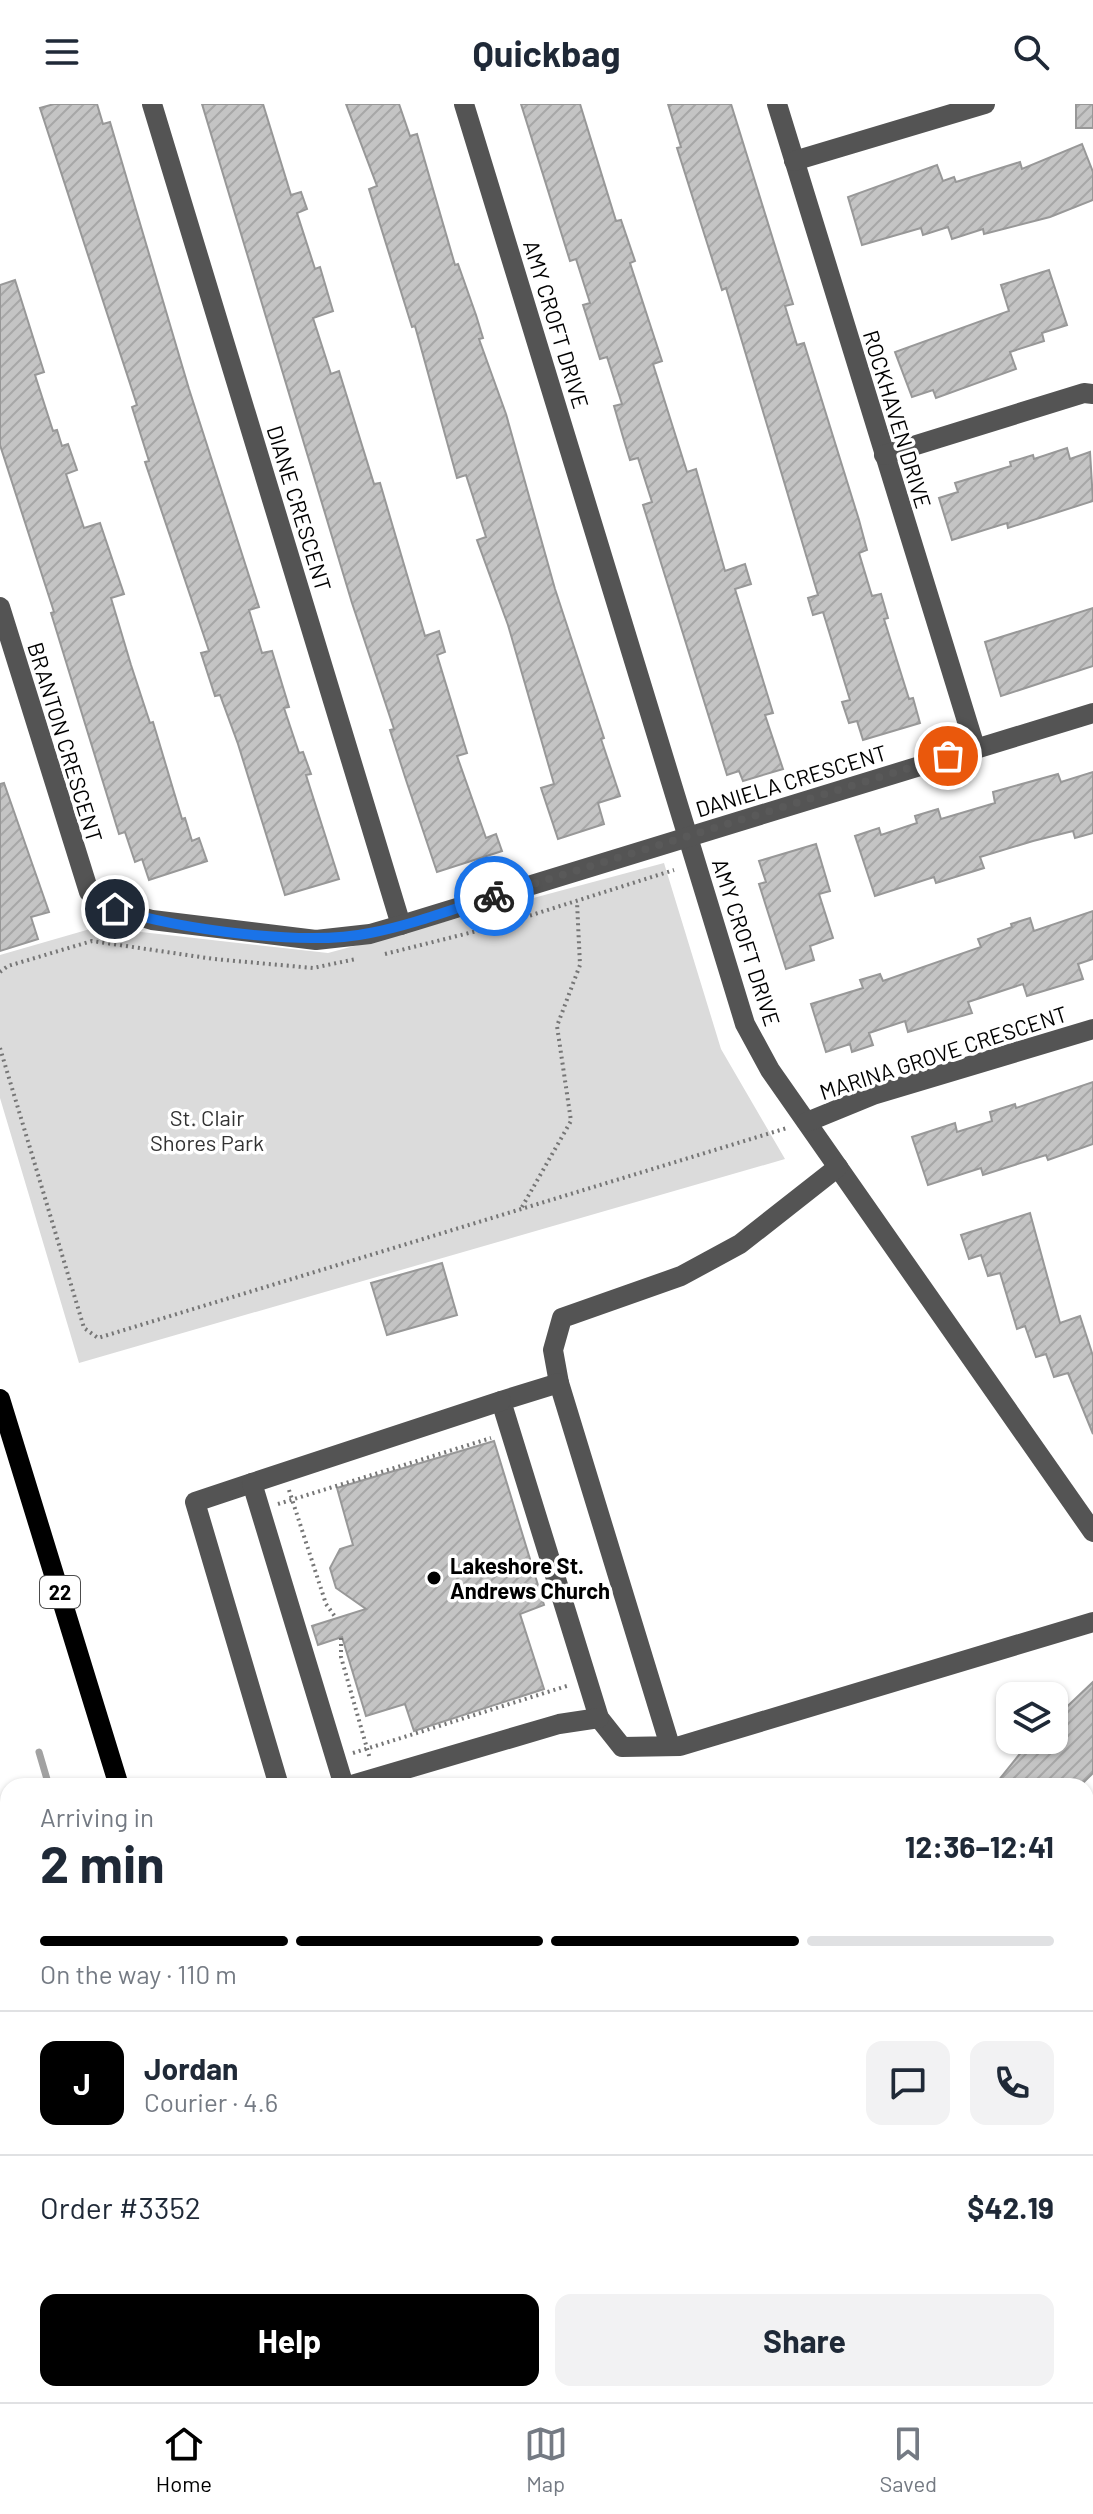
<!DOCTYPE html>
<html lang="en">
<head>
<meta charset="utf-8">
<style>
  body { margin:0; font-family:Barlow,sans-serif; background:#f2f2f3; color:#1f2937; height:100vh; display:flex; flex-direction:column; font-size:30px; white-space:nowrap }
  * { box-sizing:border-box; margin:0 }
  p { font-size:26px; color:#747a83 }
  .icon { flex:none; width:44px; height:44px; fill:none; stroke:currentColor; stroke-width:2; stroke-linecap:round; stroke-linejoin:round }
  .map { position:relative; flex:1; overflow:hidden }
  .drawer { position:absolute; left:0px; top:1674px; width:1094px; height:624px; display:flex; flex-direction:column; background:#fff; border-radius:24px 24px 0 0; box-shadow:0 2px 6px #0004 }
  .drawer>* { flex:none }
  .tools { position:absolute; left:996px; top:1578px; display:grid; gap:16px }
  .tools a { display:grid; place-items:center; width:72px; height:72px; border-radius:16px; background:#fff; box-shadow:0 2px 6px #0004; font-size:40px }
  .pin { position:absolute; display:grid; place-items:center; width:68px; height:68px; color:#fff; margin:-34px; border:4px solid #fff; border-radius:50%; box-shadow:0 2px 8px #0007 }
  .courier { position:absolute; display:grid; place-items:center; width:80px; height:80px; margin:-40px; border:6px solid #1a73e8; border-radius:50%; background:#fff; color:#222; box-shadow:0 2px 10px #0007 }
  .summary em { font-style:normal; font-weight:700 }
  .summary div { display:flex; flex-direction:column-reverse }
  .summary { display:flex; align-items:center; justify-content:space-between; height:136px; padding:0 40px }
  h1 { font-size:52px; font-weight:700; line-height:60px }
  .bar { display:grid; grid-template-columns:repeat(4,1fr); gap:12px 8px; align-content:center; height:96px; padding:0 40px }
  .bar i { height:10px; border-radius:6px; background:#e0e1e3 }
  .bar .active { background:#000 }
  .bar p { grid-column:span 4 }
  .line { display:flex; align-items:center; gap:20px; padding:0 40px; border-top:2px solid #e0e1e3 }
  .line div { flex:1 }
  .round { display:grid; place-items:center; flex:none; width:84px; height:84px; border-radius:16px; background:#f2f2f3 }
  .button { display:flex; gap:16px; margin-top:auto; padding:16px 40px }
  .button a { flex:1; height:92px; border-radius:16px; background:#000; color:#fff; font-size:32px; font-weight:700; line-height:92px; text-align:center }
  .button a+a { background:#f2f2f3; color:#1f2937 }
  header { display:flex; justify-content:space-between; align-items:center; height:104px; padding:0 40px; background:#fff; font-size:36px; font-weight:700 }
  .tab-bar { display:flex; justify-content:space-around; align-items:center; height:112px; border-top:2px solid #e0e1e3; background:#fff; font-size:22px; color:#747a83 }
  .tab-bar a { display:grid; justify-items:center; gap:4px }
  .tab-bar .active { color:#000 }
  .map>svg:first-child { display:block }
</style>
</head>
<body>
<header><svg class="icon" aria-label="menu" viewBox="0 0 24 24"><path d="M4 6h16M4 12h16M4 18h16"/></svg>Quickbag<svg class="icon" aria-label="search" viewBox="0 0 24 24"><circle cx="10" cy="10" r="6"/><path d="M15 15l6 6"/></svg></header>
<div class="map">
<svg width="1093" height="2298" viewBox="0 0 1093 2298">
  <defs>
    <pattern id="building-hatch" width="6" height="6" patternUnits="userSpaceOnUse" patternTransform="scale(2)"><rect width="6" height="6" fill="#c4c4c4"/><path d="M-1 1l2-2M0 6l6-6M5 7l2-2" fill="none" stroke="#a7a7a7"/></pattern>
  </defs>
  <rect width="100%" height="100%" fill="#fff"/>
  <path fill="#dbdbdb" d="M 664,759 L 721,945 L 785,1055 L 79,1259 L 0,994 L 0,851 L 97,823 L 328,849 Z"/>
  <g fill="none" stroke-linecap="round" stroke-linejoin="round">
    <g stroke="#a2a2a2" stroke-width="7">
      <path d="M 39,1648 L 49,1682"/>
      <path d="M 231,2290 L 233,2298"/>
    </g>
  </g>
  <g fill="url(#building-hatch)" stroke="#989898" stroke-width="2">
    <path d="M 54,0 L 97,0 L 103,20 L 110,18 L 189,285 L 259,503 L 249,506 L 262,549 L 272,547 L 289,603 L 284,604 L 299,649 L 303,648 L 311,670 L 306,671 L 339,775 L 285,791 L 238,640 L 220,591 L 215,592 L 201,549 L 209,547 L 145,358 L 149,357 L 132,303 L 137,301 L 40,4 Z"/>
    <path d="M 202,0 L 263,0 L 291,91 L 301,88 L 307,105 L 297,109 L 315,165 L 320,163 L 333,207 L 313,214 L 331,270 L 339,267 L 374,380 L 380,379 L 425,532 L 439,527 L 445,548 L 437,551 L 467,649 L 457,652 L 486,734 L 496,730 L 502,747 L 437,768 L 406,676 L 390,626 L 394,625 L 352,499 Z"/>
    <path d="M 346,0 L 399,0 L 410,32 L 417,30 L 455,161 L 458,160 L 476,211 L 483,234 L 479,235 L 506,310 L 555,485 L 604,634 L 601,635 L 620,692 L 598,699 L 604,720 L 558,735 L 541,684 L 554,680 L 508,521 L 477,436 L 486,433 L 466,371 L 457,374 L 415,222 L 412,223 L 369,85 L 377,82 Z"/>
    <path d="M 521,0 L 580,0 L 616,117 L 621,116 L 635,157 L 630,159 L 662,257 L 653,260 L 687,368 L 696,365 L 725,467 L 745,460 L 751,480 L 735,485 L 773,609 L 765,611 L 783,665 L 743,677 L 739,667 L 727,671 L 643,401 L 652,398 L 638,354 L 630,356 L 623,333 L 614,302 L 622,300 L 607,253 L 600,255 L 583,201 L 590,199 L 576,155 L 570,157 Z"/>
    <path d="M 668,0 L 731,0 L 793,200 L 785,202 L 797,241 L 804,239 L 859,416 L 867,446 L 859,449 L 872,492 L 881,490 L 888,514 L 884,515 L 909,595 L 913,594 L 920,619 L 863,636 L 857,617 L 849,619 L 842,598 L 850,596 L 823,508 L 813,511 L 808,494 L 818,491 L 726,184 L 722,186 L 677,44 L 681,43 Z"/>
    <rect x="1076" y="0" width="17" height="24"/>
    <path d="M 1082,40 L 1093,68 L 1093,96 L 1050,113 L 984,130 L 983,125 L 952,135 L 948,123 L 923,131 L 921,124 L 862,141 L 848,93 L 937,61 L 943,77 L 954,73 L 956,78 L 1020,58 L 1022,65 Z"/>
    <path d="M 1049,166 L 1067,221 L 1042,229 L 1044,237 L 1010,248 L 1016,265 L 936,294 L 933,286 L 912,293 L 895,248 L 1009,207 L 1001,181 Z"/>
    <path d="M 15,176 L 44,268 L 35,271 L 53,327 L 57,326 L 62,342 L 68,340 L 77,366 L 66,370 L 84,424 L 100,419 L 124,490 L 111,494 L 131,561 L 150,619 L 153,618 L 182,715 L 185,714 L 192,737 L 199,734 L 207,757 L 149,776 L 142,755 L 135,758 L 125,728 L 119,730 L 51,509 L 54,508 L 0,341 L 0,181 Z"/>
    <path d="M 1067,344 L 1070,355 L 1090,348 L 1093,397 L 1008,424 L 1007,419 L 952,436 L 939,394 L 958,388 L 955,379 L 1011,362 L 1010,358 L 1033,351 L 1034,355 Z"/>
    <path d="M 1093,504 L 1093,562 L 1001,592 L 985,538 Z"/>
    <path d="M 1093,668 L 1093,729 L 1075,734 L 1073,727 L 1033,737 L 980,753 L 984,764 L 936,779 L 934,773 L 875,792 L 855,732 L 879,724 L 881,731 L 917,719 L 915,712 L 938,705 L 941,715 L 995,699 L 993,688 L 1058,670 L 1061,678 Z"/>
    <path d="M 4,679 L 49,808 L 31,813 L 38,835 L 0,847 L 0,680 Z"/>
    <path d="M 816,740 L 830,787 L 819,790 L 833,834 L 810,842 L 814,856 L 786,865 L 759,780 L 766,778 L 759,757 Z"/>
    <path d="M 1093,807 L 1093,855 L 1078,860 L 1083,875 L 1027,892 L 1023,880 L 968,898 L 972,909 L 908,928 L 905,917 L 869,929 L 873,941 L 852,948 L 850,940 L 826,948 L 811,900 L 863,884 L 860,876 L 880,870 L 883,877 L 981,843 L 978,835 L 1012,823 L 1011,820 L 1030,814 L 1034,827 Z"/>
    <path d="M 1093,978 L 1093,1040 L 1048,1056 L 1046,1051 L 983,1071 L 981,1064 L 928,1081 L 912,1033 L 955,1019 L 957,1028 L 992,1017 L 990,1008 L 1015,1000 L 1016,1004 Z"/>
    <path d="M 1030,1109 L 1060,1219 L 1080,1212 L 1093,1252 L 1093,1330 L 1068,1269 L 1054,1273 L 1046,1250 L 1036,1253 L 1025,1222 L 1017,1225 L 1000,1169 L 988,1172 L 981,1151 L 969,1155 L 961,1131 Z"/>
    <path d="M 442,1159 L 457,1211 L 387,1231 L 371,1179 Z"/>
    <path d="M 494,1337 L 544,1501 L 520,1510 L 544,1585 L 414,1627 L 405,1600 L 366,1612 L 342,1533 L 318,1541 L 312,1522 L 366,1505 L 336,1484 L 330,1464 L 340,1445 L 353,1441 L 337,1384 Z"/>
    <path d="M 1093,1578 L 1093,1669 L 1080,1682 L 994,1682 L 1031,1636 L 1054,1636 L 1054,1615 Z"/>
  </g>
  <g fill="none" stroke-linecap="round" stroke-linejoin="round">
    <g stroke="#767676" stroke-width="4" stroke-dasharray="2 4" stroke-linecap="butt">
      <path d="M 385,850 L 497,822 L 674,766"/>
      <path d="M 0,868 L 8,862 L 92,837 L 214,855 L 313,864 L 356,855"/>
      <path d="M 0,944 L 84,1224 L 98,1234 L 787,1024"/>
      <path d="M 522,1103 L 571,1017 L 557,922 L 580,861 L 577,798"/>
      <path d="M 289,1386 L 326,1500 L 336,1514"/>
      <path d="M 278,1400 L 491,1334"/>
      <path d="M 341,1534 L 341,1553 L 370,1655"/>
      <path d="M 353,1649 L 570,1581"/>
    </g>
    <g stroke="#545454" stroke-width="20">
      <path d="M 152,0 L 401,821"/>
      <path d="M 464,0 L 745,920 L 770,966 L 1093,1428"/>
      <path d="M 777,0 L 975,643"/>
      <path d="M 794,57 L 985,0"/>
      <path d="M 884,351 L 1084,289 L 1093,290"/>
      <path d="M 0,503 L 89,788 L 115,805 L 152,816 L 316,836 L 370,830 L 401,821 L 1093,609"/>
      <path d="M 807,1018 L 873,991 L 1093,925"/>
      <path d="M 559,1279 L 553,1246 L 562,1214 L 681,1172 L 740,1140 L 838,1063"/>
      <path d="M 252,1379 L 195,1398 L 279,1682"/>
      <path d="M 670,1642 L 559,1279 L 501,1297 L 599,1614 L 622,1643 L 680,1642 L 1093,1518"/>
      <path d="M 344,1682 L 252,1379 L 501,1297"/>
      <path d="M 348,1682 L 559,1620 L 599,1614"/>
      <path d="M 1086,1749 L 1093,1740"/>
      <path d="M 554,2290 L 557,2298"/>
      <path d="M 895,2290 L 904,2298"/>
    </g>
    <g stroke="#000" stroke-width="20">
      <path d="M 0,1295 L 119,1682"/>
      <path d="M 1086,2217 L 1093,2207"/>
      <path d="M 306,2290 L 309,2298"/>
      <path d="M 1026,2298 L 1032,2290"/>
    </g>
  </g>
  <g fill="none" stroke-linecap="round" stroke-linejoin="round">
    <path stroke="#595959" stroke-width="8" stroke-dasharray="0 14.4" d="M 494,792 L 948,652"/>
    <path stroke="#1a73e8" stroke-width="10" d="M 115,805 C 179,825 304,843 370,829 C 412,821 453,805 494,792"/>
  </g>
  <circle fill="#000" stroke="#fff" stroke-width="3" cx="434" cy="1474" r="8"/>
  <g text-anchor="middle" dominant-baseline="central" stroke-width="7" stroke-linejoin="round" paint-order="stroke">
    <rect fill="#fff" stroke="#4c4c4c" stroke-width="2" x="40" y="1472" width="40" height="32" rx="6"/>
    <g font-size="20" font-weight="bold" fill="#000">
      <text x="60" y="1488">22</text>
    </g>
    <g font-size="22" fill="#000" stroke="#fff">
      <text transform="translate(557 220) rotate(73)">AMY CROFT DRIVE</text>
      <text transform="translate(898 315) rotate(73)">ROCKHAVEN DRIVE</text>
      <text transform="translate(300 404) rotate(73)">DIANE CRESCENT</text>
      <text transform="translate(66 638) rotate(73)">BRANTON CRESCENT</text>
      <text transform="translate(791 676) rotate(-17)">DANIELA CRESCENT</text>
      <text transform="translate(747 838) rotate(72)">AMY CROFT DRIVE</text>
      <text transform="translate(943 948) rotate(-18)">MARINA GROVE CRESCENT</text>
    </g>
    <g font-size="22" fill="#323232" stroke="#fff">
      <text x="207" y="1013">St. Clair<tspan x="207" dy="25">Shores Park</tspan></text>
    </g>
    <g font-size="22" font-weight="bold" fill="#000" stroke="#fff" text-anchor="start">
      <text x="450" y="1461">Lakeshore St.<tspan x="450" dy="25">Andrews Church</tspan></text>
    </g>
  </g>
</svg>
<div class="tools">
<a><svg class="icon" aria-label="layers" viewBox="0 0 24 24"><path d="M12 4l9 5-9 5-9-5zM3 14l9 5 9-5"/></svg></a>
</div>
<div class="pin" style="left:948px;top:652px;background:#ea580c"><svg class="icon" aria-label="bag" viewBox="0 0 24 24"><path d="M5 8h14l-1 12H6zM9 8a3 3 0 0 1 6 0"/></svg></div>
<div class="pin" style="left:115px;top:805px;background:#1f2937"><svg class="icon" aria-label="home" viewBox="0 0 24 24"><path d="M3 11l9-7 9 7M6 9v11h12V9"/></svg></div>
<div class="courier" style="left:494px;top:792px"><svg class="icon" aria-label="bike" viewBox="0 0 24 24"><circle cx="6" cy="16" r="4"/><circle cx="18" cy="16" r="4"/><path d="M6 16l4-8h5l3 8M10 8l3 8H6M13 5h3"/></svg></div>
<section class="drawer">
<div class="summary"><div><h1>2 min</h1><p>Arriving in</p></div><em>12:36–12:41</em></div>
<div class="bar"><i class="active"></i><i class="active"></i><i class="active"></i><i></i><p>On the way · 110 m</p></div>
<div class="line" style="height:144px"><b class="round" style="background:#000;color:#fff">J</b><div><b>Jordan</b><p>Courier · 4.6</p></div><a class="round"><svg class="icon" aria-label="chat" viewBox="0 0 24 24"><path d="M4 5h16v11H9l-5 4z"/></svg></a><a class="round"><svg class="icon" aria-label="phone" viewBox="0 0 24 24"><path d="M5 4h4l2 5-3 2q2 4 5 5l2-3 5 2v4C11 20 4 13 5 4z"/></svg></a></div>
<div class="line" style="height:104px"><div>Order #3352</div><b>$42.19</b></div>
<div class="button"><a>Help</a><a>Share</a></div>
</section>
</div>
<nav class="tab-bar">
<a class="active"><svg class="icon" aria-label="home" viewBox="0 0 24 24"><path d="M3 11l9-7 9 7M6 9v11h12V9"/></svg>Home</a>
<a><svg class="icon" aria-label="map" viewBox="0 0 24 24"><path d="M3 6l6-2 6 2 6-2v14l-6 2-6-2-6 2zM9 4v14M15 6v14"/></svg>Map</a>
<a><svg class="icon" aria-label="saved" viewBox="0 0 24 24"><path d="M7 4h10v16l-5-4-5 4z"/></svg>Saved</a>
</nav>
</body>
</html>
